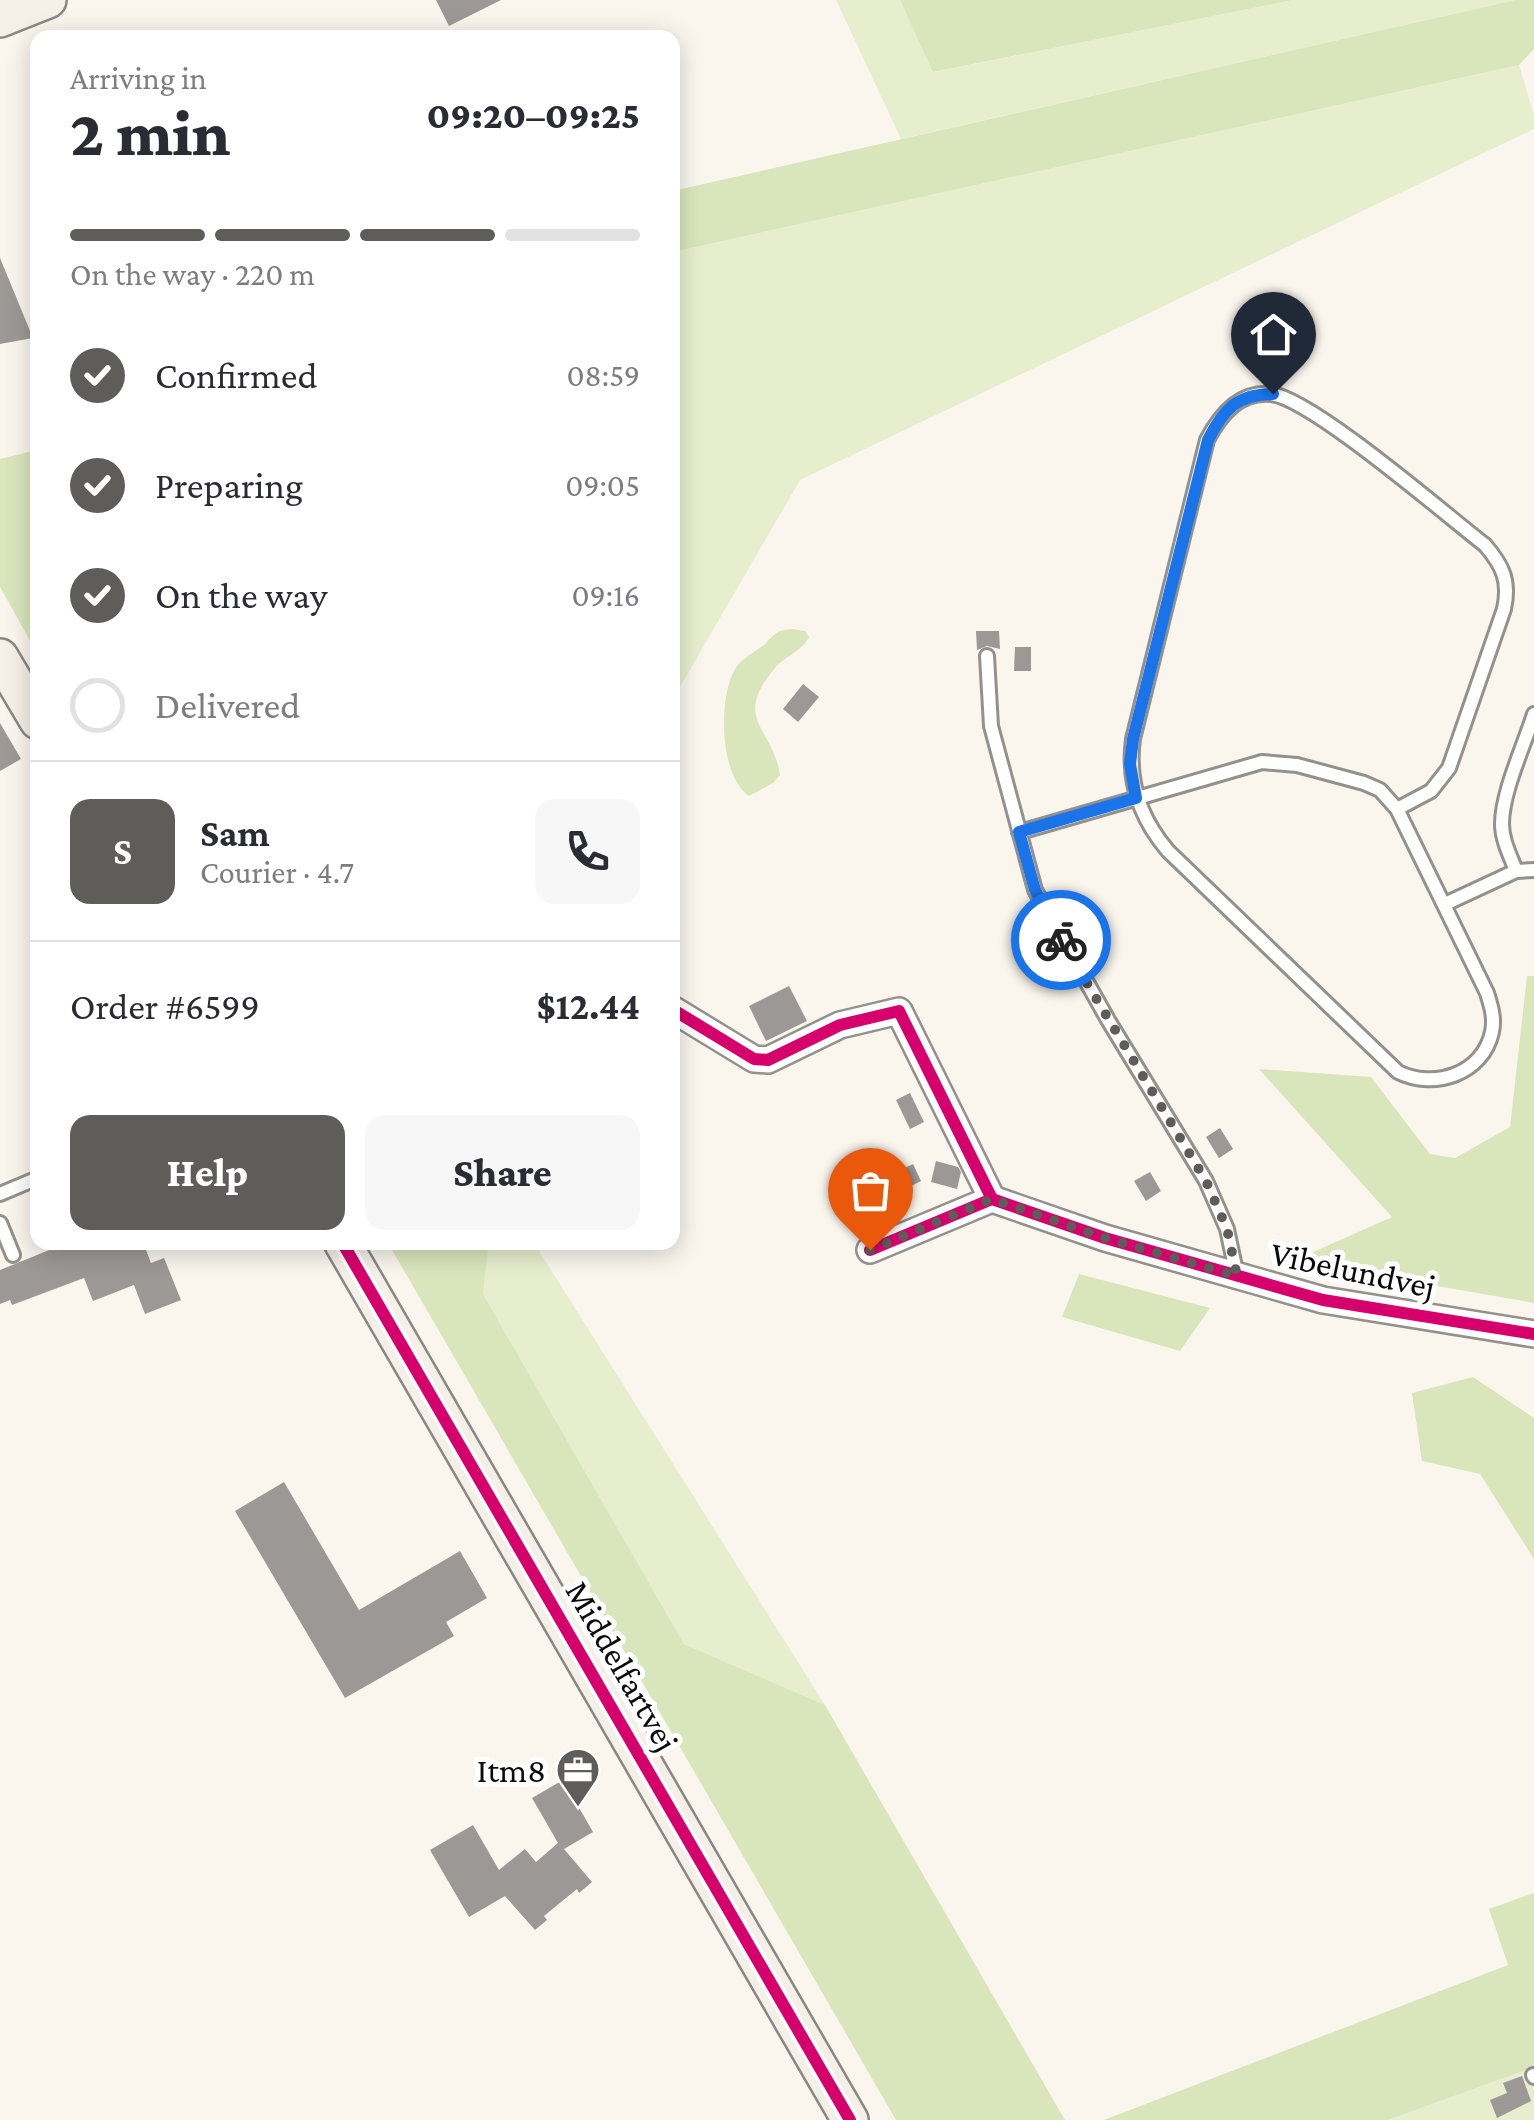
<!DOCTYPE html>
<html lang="en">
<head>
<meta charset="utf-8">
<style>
  body { margin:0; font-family:"Crimson Pro",serif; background:#f7f7f7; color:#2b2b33; height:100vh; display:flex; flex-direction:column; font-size:38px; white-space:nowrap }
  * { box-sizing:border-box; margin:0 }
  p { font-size:32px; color:#7c7c81 }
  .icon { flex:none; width:55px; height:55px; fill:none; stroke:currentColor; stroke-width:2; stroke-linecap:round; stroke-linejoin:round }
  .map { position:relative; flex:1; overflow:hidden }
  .details { position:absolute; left:30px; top:30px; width:650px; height:1220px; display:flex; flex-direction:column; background:#fff; border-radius:20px; box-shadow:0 5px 25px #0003 }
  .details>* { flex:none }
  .pin { position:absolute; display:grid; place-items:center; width:85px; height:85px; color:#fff; margin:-102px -42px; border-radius:50% 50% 50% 0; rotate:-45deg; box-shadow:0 0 10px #0007 }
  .pin .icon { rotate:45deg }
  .courier { position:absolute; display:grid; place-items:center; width:100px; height:100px; margin:-50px; border:8px solid #1a73e8; border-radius:50%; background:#fff; color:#222; box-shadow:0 2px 12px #0007 }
  .head em { font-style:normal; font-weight:800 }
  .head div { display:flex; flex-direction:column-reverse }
  .head { display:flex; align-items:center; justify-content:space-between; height:170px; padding:0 40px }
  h1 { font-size:65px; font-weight:800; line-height:75px }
  .bar { display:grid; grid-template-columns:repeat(4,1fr); gap:15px 10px; align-content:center; height:120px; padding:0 40px }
  .bar i { height:12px; border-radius:8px; background:#e1e1e2 }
  .bar .selected { background:#5f5d5a }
  .bar p { grid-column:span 4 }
  .line { display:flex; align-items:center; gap:25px; padding:0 40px; border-top:2px solid #e1e1e2 }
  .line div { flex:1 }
  .round { display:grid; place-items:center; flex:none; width:105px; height:105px; border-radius:20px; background:#f7f7f7 }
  ol { padding:0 40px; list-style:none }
  li { display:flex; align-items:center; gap:30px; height:110px }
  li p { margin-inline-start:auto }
  li .icon { padding:10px; border-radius:50%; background:#5f5d5a; color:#fff; stroke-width:4 }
  li:last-child { color:#7c7c81 }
  li i { width:55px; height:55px; border:5px solid #e1e1e2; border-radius:50% }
  .cta { display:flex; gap:20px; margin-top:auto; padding:20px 40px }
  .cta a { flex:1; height:115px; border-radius:20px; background:#5f5d5a; color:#fff; font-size:40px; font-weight:800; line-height:115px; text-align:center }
  .cta a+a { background:#f7f7f7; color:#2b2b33 }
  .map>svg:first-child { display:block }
</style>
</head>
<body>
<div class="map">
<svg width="1534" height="2120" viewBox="0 0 1534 2120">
  <rect width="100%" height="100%" fill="#faf6ee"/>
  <g fill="#e7eece">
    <path d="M 836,0 L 900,0 L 934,72 L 1293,0 L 1515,0 L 901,139 Z"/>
    <path d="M 1519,65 L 1534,115 L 1534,129 L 800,480 L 673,699 L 673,252 Z"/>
    <path d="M 489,1243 L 534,1243 L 825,1705 L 684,1644 L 483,1294 Z"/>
    <path d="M 1534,2067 L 1534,2120 L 1388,2120 Z"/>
  </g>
  <g fill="#d9e6bc">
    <path d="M 900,0 L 1293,0 L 933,72 Z"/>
    <path d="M 1515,0 L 1534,0 L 1534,49 L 1519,65 L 673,252 L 673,191 Z"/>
    <path d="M 37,450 L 38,450 L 37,653 L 0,587 L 0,459 Z"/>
    <path d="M 792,629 L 805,631 L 809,637 C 801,652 785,656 775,668 C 731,720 773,727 780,775 L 773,783 L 749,796 C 719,775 718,699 735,669 C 741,658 756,652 766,643 C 776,633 777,630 792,629 Z"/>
    <path d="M 1527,976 L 1534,976 L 1534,1303 L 1293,1261 L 1392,1217 L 1259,1069 L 1371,1077 L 1430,1154 L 1455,1158 L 1510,1127 Z"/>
    <path d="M 388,1243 L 489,1243 L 483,1294 L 684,1644 L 825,1705 L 1065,2120 L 896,2120 Z"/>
    <path d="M 1079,1274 L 1210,1308 L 1180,1351 L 1062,1317 Z"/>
    <path d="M 1473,1377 L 1534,1418 L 1534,1559 L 1480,1474 L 1422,1461 L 1412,1393 Z"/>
    <path d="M 1534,1893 L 1534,2067 L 1388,2120 L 1104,2120 L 1508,1965 L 1489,1909 Z"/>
  </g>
  <g fill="#9c9895">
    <path d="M 436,0 L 501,0 L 449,26 Z"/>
    <path d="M 0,258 L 33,338 L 0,344 Z"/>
    <path d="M 976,631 L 999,631 L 1000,649 L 987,646 L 977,650 Z"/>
    <path d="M 1015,647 L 1031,647 L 1031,671 L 1014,671 Z"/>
    <path d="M 803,684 L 819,697 L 798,722 L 783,709 Z"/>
    <path d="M 0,723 L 21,759 L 0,771 Z"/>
    <path d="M 789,986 L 807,1021 L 766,1041 L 749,1006 Z"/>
    <path d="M 910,1093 L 924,1122 L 910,1129 L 896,1100 Z"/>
    <path d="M 1220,1128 L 1233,1149 L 1219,1158 L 1206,1137 Z"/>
    <path d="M 936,1161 L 958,1167 L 961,1172 L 957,1189 L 931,1182 Z"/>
    <path d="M 913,1164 L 921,1181 L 843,1220 L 834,1203 Z"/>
    <path d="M 1150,1172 L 1161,1191 L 1146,1201 L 1134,1181 Z"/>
    <path d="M 69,1242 L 143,1242 L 151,1263 L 164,1258 L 181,1300 L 145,1314 L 134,1285 L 93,1301 L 84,1278 L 12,1305 L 10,1300 L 0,1304 L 0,1270 Z"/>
    <path d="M 284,1482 L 359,1610 L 460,1551 L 487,1598 L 446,1622 L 454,1636 L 345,1698 L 235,1511 Z"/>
    <path d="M 563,1780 L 593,1832 L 564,1849 L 592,1882 L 579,1893 L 577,1889 L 544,1916 L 547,1920 L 535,1930 L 505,1896 L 469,1917 L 430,1850 L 473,1825 L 499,1870 L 525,1849 L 536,1862 L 558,1843 L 532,1798 Z"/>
    <path d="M 1522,2076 L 1531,2101 L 1497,2118 L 1490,2100 L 1507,2093 L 1503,2083 Z"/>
  </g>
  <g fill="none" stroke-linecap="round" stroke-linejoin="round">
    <defs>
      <g id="lane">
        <path d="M 987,656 L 991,726 L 1035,890 L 1108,1020 L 1206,1181 L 1227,1229 L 1237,1276"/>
        <path d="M 1019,832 L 1027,830 L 1262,762 L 1297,765 L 1364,783 L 1380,790 L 1397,809 L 1487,993 C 1491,1006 1495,1018 1492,1032 C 1483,1074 1434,1090 1398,1072 L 1168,851 C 1140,818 1127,782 1133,739 L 1207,440 C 1220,415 1239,391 1271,394 C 1311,398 1446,515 1485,545 C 1503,566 1510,581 1504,609 L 1449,768 L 1431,791 L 1397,809"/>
        <path d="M 1516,871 C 1510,855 1502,840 1502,824 C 1502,792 1524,746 1534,714"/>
        <path d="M 1445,904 L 1516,871 L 1534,870"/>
        <path d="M 0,1194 L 38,1178"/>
        <path d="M 0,1223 L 13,1255"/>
        <path d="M 1533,2075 L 1534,2077"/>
      </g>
      <g id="street">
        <path d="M 672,1009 L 754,1059 L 768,1060 L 840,1025 L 899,1011 L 992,1199"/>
        <path d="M 870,1250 L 992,1199 L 1105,1238 L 1323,1300 L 1534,1334"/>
      </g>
      <g id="secondary">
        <path d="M 0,19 L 48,0"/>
        <path d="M 0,657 L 38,721"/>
        <path d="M 342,1242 L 850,2120"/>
      </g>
    </defs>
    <use href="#lane" stroke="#93918d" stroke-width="18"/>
    <use href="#street" stroke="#93918d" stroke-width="30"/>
    <use href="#secondary" stroke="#898784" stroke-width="40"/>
    <use href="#lane" stroke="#fefefc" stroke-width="12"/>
    <use href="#street" stroke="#fefefc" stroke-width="25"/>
    <use href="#secondary" stroke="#f4f0e8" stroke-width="35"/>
    <defs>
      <g id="cycleway">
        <path d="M 672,1009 L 754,1059 L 768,1060 L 840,1025 L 899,1011 L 992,1199"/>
        <path d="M 342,1242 L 850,2120"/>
        <path d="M 870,1250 L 992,1199 L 1105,1238 L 1323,1300 L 1534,1334"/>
      </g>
    </defs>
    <use href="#cycleway" stroke="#fff" stroke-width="19"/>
    <use href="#cycleway" stroke="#d6006c" stroke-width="12"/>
  </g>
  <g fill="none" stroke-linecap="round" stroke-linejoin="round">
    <path stroke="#5f5d5a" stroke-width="10" stroke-dasharray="0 18" d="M 870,1250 L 992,1199 L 1105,1238 L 1237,1276 L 1227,1229 L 1206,1181 L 1061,940"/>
    <path stroke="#1a73e8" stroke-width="12" d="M 1061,940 L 1035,890 L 1019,832 L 1136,798 L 1130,764 L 1133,739 L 1208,440 C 1223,410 1237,394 1273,394"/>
  </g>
  <defs>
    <symbol id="office-pin" viewBox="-11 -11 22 30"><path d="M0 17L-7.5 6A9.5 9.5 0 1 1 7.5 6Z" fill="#5f5d5a" stroke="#fff"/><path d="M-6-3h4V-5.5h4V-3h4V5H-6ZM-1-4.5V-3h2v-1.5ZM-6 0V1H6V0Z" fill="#fff"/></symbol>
  </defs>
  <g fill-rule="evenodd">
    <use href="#office-pin" x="553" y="1745" width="50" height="68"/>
  </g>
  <g text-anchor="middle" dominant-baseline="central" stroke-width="10" stroke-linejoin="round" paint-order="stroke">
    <g font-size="35" fill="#0b0b0b" stroke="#fff">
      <text transform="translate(1353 1270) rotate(12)">Vibelundvej</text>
      <text transform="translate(622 1666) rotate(60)">Middelfartvej</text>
    </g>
    <g font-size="35" fill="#0b0b0b" stroke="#fff" text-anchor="end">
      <text x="546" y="1770">Itm8</text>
    </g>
  </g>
</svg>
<div class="pin" style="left:870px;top:1250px;background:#ea580c"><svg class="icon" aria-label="bag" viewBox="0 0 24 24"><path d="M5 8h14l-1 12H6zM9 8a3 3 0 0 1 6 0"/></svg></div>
<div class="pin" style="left:1273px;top:394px;background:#1f2937"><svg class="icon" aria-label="home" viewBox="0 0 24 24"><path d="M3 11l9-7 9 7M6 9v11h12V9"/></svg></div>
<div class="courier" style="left:1061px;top:940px"><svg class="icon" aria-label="bike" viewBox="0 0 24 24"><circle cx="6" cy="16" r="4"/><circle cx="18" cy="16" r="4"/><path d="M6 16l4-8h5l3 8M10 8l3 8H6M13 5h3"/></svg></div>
<section class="details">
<div class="head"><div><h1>2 min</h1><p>Arriving in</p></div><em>09:20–09:25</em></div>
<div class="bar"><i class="selected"></i><i class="selected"></i><i class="selected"></i><i></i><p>On the way · 220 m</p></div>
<ol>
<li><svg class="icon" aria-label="check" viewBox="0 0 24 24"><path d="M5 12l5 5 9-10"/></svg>Confirmed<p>08:59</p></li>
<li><svg class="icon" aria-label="check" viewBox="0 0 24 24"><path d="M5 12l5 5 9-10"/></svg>Preparing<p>09:05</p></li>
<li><svg class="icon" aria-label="check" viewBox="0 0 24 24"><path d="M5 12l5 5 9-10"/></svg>On the way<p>09:16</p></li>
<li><i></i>Delivered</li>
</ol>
<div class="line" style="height:180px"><b class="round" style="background:#5f5d5a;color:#fff">S</b><div><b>Sam</b><p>Courier · 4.7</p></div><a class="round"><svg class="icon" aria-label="phone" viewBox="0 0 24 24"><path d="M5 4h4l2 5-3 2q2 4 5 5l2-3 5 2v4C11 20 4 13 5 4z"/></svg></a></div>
<div class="line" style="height:130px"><div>Order #6599</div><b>$12.44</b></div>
<div class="cta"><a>Help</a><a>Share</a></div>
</section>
</div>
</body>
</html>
